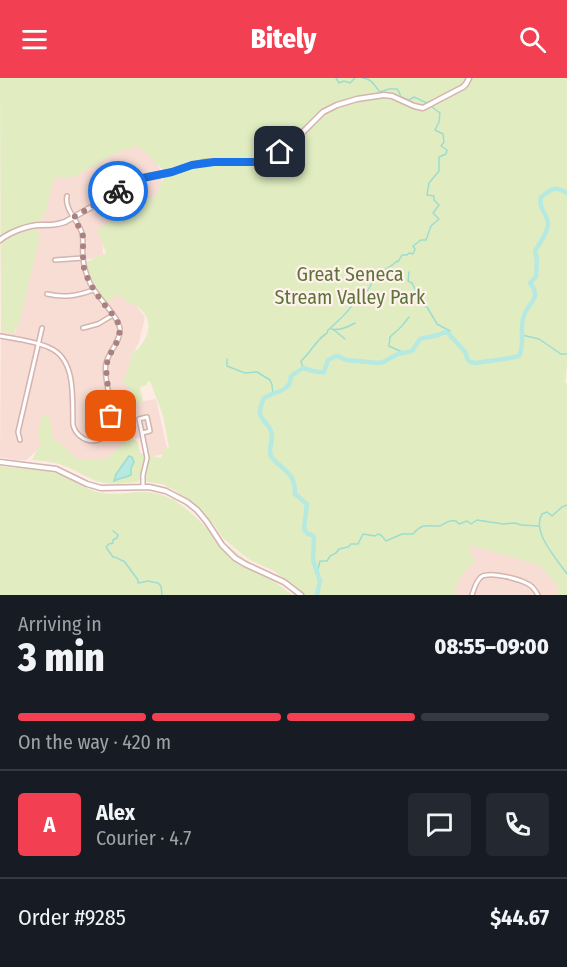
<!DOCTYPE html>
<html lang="en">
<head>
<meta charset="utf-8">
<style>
  body { margin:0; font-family:"Fira Sans Condensed",sans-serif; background:#242831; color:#f1f3f6; height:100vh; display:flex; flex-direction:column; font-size:22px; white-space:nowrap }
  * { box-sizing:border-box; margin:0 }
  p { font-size:20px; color:#9ea1a6 }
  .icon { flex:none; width:33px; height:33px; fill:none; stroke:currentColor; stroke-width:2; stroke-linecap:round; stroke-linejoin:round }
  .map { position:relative; height:517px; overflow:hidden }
  .details { display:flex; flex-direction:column; background:#171b24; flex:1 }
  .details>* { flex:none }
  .pin { position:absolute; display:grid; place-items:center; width:51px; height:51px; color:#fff; margin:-26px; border-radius:12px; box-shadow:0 3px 9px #0006 }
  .courier { position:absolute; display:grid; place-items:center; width:60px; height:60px; margin:-30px; border:4px solid #1a73e8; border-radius:50%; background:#fff; color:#222; box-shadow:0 2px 8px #0007 }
  .headline em { font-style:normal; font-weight:800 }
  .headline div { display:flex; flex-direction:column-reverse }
  .headline { display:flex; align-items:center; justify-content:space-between; height:102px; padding:0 18px }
  h1 { font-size:39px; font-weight:800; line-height:45px }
  .bar { display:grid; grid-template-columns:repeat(4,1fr); gap:9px 6px; align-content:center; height:72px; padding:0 18px }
  .bar i { height:8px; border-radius:4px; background:#363941 }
  .bar .on { background:#f23f51 }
  .bar p { grid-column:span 4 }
  .line { display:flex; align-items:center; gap:15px; padding:0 18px; border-top:2px solid #363941 }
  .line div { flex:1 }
  .round { display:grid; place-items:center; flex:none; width:63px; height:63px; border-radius:6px; background:#242831 }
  header { display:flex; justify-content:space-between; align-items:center; height:78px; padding:0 18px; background:#f23f51; color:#fff; font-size:27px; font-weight:800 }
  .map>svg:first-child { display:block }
</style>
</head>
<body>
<header><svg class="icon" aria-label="menu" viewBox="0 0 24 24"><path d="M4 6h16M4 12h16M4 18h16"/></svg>Bitely<svg class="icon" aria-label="search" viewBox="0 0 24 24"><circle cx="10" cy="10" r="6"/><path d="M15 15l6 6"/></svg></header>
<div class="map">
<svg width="567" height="517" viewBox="0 0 567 517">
  <rect width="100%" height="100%" fill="#feebe4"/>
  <g fill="#f8ddd5">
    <path d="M 133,66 L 138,67 L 158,82 L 163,113 L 102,149 L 103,180 L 86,181 L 94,203 L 104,222 L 120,207 L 145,239 L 139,264 L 131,279 L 128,294 L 133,325 L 156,321 L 168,375 L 145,380 L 140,360 L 132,360 L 103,386 L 84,386 L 51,360 L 26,382 L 15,382 L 0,379 L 1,253 L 15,256 L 53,90 Z"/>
    <path d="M 464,465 L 540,487 L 557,507 L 558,517 L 452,517 Z"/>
  </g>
  <g fill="#e1edc1">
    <path d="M 0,0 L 567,0 L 567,286 L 565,305 L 567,305 L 567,517 L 558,517 L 557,507 L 539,487 L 470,467 L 469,472 L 475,482 L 458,502 L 454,517 L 305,517 L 274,493 L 250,482 L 237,472 L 223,460 L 212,444 L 176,413 L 162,406 L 148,404 L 144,400 L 149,377 L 161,380 L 165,370 L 169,369 L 163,338 L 150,303 L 147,304 L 147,307 L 140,309 L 143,324 L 134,326 L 130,311 L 123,303 L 125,296 L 127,296 L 131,279 L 135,272 L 137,272 C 149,259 155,242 138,229 C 131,225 123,221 117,216 L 108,224 L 104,222 L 90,197 L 86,184 L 106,175 L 97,151 L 156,117 L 166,95 L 143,72 L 136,68 L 114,76 L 74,99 L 54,100 L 45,137 L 42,138 L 38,154 L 39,162 L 19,246 L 16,250 L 14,256 L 1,253 Z"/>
    <path d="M 42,337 L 50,339 L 52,359 L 78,381 L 106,381 L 126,363 L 114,349 L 115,341 L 126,355 L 138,364 L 140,375 L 146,376 C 145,384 143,399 138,404 C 126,405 112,407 100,404 C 88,401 80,394 69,390 C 57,384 45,383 32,382 L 41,365 L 38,355 Z"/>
    <path d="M 0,388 C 18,391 38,390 55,395 C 72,400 85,412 102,415 C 128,419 144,407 171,421 L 172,420 L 190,434 L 219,461 L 292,517 L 0,517 Z"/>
  </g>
  <path fill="#b6e9e0" stroke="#9cdcd1" stroke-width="1.5" d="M 129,378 L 132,379 L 134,384 L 131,390 L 131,397 C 125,400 120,400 114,403 L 116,396 Z"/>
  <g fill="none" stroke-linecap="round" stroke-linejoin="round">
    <g stroke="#9cdcd1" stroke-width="1.5">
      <path d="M 336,0 L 339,5 L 344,3 L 350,5 L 355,0"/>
      <path d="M 409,194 L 408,203 L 412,205 L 423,227 L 427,229 L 437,246 L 450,253 L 448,255"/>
      <path d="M 331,251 C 339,253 348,249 355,245"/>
      <path d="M 334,252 L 345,261"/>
      <path d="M 522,257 L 539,261 L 561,276 L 567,276"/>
      <path d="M 404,275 L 389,268 L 390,259 L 402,248 L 409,239"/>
      <path d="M 227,281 L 227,288 L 245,295 L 257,294 L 270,302 L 272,307 L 273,316"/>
      <path d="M 303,290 L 301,283 C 311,274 316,262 327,255 L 328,252 C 337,244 349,234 355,223 L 357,222 L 360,218 L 368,212 L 373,203 C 377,200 379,197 382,194 C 388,189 391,189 397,183 L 398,184 L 402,177 L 407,177 L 409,175 L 413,176 L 415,171 L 413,168 L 421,162 L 426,162 L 431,148 L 439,141 L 433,135 L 439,127 L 434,122 L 434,118 L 427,117 L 429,105 L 439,93 L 439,79 L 446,76 L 447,72 L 441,68 L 444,64 L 443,56 L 435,52 L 439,44 L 440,35 L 427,25 L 414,19 L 409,22 L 401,19 L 399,14 L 397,11 L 389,11 L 380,14 C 374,7 372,1 363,0"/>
      <path d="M 567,427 L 562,429 L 552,438 L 547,434 L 542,436 C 531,454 557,481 567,496"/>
      <path d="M 113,453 L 118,457 L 117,460 L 113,462 L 113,465 L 109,466 L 106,469 L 113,479 C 118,479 120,483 124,483 L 138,502 L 138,505 L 148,503 L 158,505 L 161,508 L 162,517"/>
      <path d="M 317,495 L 320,483 L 327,483 L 330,478 L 336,475 L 339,471 L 348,469 L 351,466 L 358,466 L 363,456 L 375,458 L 378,456 L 381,457 L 386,463 L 402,456 L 413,456 C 422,445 426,448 440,448 C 446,445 448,442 456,443 L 459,446 L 467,443 L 471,446 L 477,442 L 503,446 L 515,445 L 521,447 L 539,448"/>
    </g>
    <path stroke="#b6e9e0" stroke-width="4.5" d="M 317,517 L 320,503 L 313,482 L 314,459 L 312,457 L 308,456 L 304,451 L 307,426 L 295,416 C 295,399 290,396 277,385 C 275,383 272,380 271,378 C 268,372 272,365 272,359 C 271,340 252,346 264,320 C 275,313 291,314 291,298 L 303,290 C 310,291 316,296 324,294 L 328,282 L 336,278 L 340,279 L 346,282 L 379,285 L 383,284 L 398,276 L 412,273 L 420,261 L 438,257 L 445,254 L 448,255 L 466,275 L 467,281 L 470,284 L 475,285 L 504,281 L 519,278 C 526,265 518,248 525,235 C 530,223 542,220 530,205 L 536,199 L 537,182 L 535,173 C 540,164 547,157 548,147 C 549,137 538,132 541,119 C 552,111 554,107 567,115"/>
    <defs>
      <g id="minor">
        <path d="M 55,182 L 83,180"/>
        <path d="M 47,216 C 64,220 77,218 93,212"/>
        <path d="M 83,250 L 98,246 L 113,237"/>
        <path d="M 0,258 C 16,261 35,263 50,270 C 77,282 72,322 73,347 C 77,363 99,370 108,353 C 119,332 102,307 106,285 C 109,273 121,263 120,251 C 118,237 97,220 90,205 C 86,196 83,188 83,178 C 82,171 84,163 82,155 C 78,143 64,131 67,118"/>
        <path d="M 142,355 L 139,341 L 147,339 L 150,353 L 142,355 L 147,380 L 143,397 L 143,409"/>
        <path d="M 20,362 L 18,354 L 42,250"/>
        <path d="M 472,517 C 474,511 476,503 481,499 C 490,493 519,501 528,506 C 533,508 535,512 538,517"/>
      </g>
      <g id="tertiary">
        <path d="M 0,162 C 10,154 28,147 41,147 C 51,147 56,147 65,144 L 144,99 L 172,94 L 192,87 L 205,84 L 260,84 L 268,82 L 298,59 L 323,34 L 337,27 L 357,21 L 384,17 L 392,18 L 414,28 L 423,30 L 463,9 L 466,6 L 469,0"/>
        <path d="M 0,384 L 56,391 L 87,406 L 101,410 L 149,409 L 166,413 L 187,424 L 197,432 L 207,444 L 222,467 L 235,480 L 245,486 L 284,504 L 301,517"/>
      </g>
    </defs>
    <use href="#minor" stroke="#d5b3ae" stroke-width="6"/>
    <use href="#tertiary" stroke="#d5b3ae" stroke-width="7"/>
    <use href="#minor" stroke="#fff" stroke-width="3"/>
    <use href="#tertiary" stroke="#fff" stroke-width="4"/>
  </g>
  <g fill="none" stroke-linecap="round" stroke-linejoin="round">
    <path stroke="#a8827e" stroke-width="6" stroke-dasharray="0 10.8" d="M 111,338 L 106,291 L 108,280 L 118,262 L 120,252 L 117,242 L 100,221 L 89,204 L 83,187 L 83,158 L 74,139 L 118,113"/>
    <path stroke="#1a73e8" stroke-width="8" d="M 118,113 L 143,100 L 172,94 L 192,87 L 214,84 L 264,84 L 280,74"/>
  </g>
  <g text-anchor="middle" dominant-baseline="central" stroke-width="4.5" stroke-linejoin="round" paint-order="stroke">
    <g font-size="20" fill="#5d7339" stroke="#fff1ec">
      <text x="350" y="196">Great Seneca<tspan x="350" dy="23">Stream Valley Park</tspan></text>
    </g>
  </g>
</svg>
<div class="pin" style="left:111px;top:338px;background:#ea580c"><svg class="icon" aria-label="bag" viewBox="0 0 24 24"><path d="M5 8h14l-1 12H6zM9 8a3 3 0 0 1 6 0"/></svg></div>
<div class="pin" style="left:280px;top:74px;background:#1f2937"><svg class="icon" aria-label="home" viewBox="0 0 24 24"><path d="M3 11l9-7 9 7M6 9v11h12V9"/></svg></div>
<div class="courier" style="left:118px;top:113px"><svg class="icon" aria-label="bike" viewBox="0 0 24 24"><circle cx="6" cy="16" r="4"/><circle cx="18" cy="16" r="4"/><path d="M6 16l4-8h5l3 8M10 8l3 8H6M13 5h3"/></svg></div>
</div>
<section class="details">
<div class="headline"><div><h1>3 min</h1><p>Arriving in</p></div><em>08:55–09:00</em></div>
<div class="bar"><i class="on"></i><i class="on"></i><i class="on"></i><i></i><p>On the way · 420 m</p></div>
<div class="line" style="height:108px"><b class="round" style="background:#f23f51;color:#fff">A</b><div><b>Alex</b><p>Courier · 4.7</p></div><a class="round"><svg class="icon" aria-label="chat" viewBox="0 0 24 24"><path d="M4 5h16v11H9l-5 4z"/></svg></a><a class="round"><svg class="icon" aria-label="phone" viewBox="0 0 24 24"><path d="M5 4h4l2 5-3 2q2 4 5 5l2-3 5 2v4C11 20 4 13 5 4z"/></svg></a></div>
<div class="line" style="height:78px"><div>Order #9285</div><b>$44.67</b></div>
</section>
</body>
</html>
